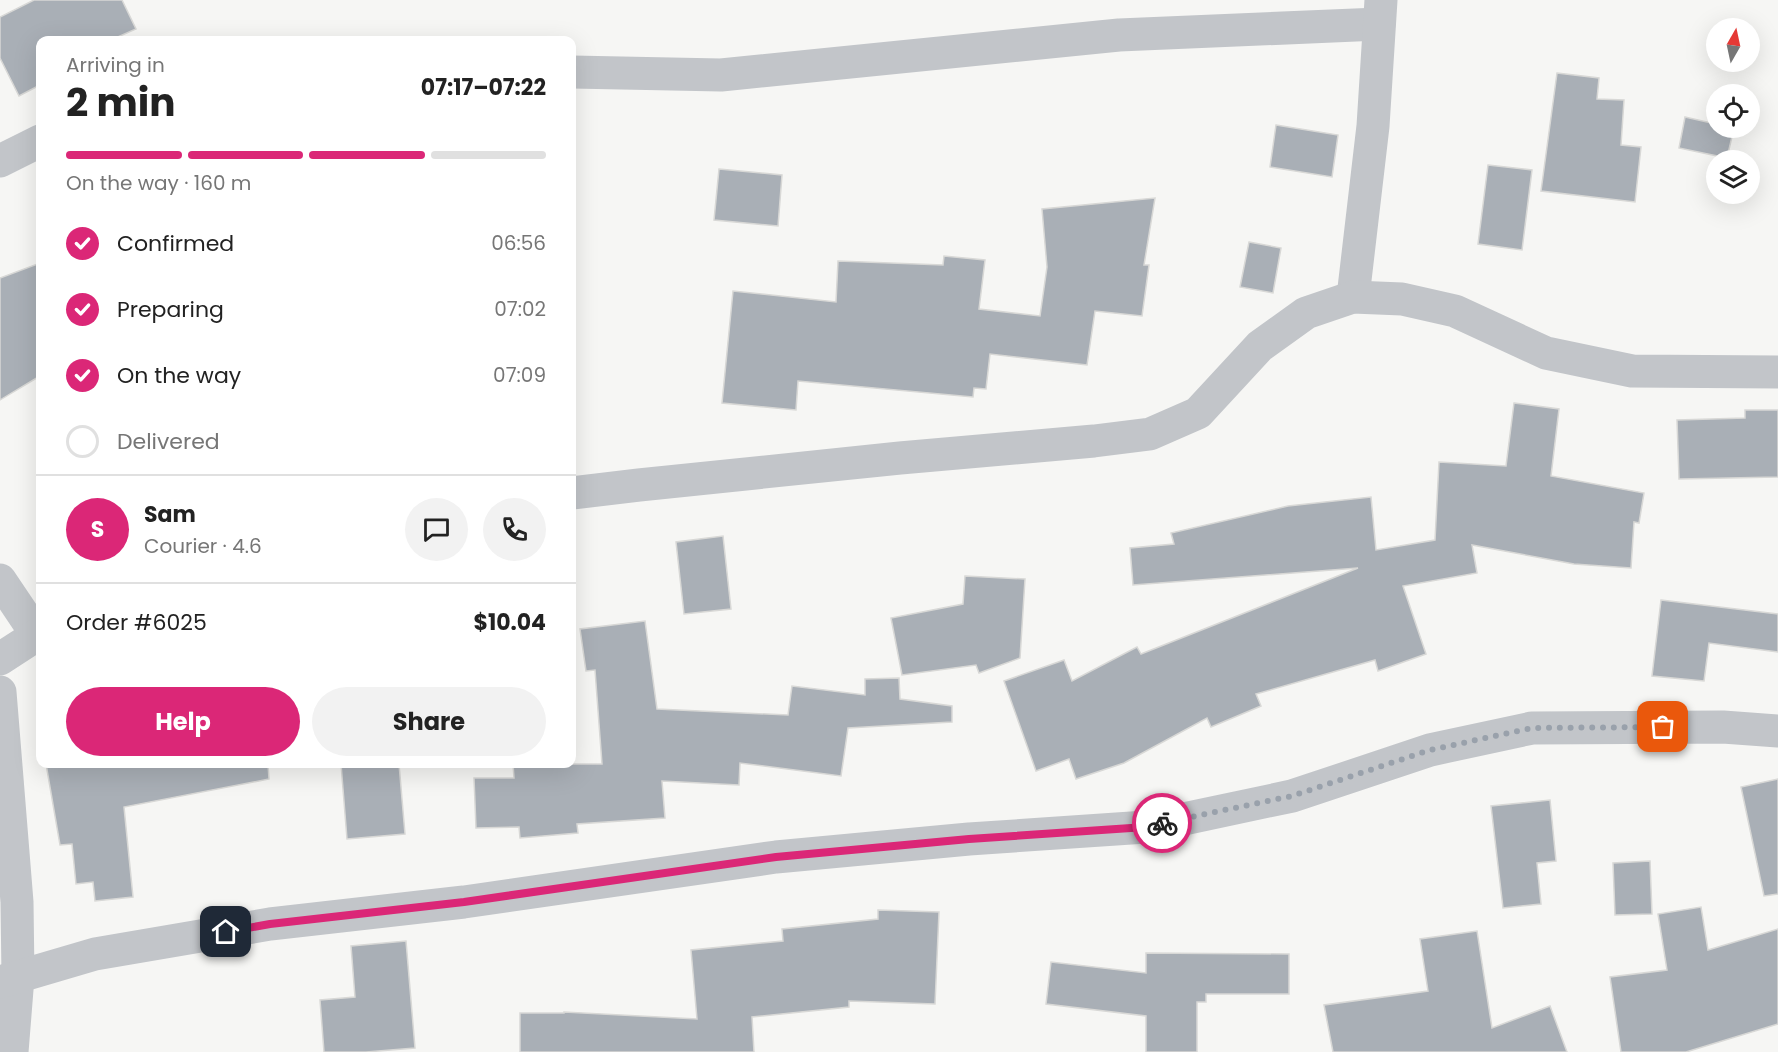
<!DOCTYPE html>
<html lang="en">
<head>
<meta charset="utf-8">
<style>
  body { margin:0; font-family:Poppins,sans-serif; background:#f2f2f2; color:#222; height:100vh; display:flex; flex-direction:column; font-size:22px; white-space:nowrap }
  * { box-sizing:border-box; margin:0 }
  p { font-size:20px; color:#767676 }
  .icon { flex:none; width:33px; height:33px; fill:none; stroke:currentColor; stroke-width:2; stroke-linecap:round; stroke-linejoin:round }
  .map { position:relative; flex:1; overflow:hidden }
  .side { position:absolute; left:36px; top:36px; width:540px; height:732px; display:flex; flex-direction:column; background:#fff; border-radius:12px; box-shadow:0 6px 24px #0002 }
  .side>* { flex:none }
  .needle { width:39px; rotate:9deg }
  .tools { position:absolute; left:1706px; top:18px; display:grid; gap:12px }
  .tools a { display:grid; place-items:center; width:54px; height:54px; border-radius:50%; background:#fff; box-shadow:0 6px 24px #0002; font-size:30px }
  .pin { position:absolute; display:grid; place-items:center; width:51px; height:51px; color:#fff; margin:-26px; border-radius:12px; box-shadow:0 3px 9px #0006 }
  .courier { position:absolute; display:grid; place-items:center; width:60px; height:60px; margin:-30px; border:4px solid #db2777; border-radius:50%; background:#fff; color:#222; box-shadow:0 2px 8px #0007 }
  .headline em { font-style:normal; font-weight:700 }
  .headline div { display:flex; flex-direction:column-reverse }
  .headline { display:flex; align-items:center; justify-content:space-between; height:102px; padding:0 30px }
  h1 { font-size:39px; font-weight:700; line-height:45px }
  .bar { display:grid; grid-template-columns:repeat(4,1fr); gap:9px 6px; align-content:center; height:72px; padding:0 30px }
  .bar i { height:8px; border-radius:4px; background:#e0e0e0 }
  .bar .selected { background:#db2777 }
  .bar p { grid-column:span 4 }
  .line { display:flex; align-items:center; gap:15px; padding:0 30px; border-top:2px solid #e0e0e0 }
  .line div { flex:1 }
  .round { display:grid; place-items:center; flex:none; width:63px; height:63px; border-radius:32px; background:#f2f2f2 }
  ol { padding:0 30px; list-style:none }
  li { display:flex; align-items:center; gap:18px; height:66px }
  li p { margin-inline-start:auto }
  li .icon { padding:6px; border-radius:50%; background:#db2777; color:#fff; stroke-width:4 }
  li:last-child { color:#767676 }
  li i { width:33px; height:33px; border:3px solid #e0e0e0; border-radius:50% }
  .action { display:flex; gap:12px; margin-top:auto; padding:12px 30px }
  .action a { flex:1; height:69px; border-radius:36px; background:#db2777; color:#fff; font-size:24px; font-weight:700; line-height:69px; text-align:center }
  .action a+a { background:#f2f2f2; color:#222 }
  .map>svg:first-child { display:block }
</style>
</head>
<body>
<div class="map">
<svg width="1778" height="1052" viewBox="0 0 1778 1052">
  <rect width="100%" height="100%" fill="#f6f6f4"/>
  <g fill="#a9afb6" stroke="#d8d8d6" stroke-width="1.5">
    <path d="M 34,0 L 122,0 L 136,29 L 111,40 L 40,40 L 40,85 L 19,96 L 0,58 L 0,17 Z"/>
    <path d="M 1557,73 L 1599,78 L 1597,99 L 1624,100 L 1621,145 L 1641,147 L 1635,202 L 1541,191 Z"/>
    <path d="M 1685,117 L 1716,124 L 1716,128 L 1734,128 L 1727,158 L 1679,148 Z"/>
    <path d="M 1276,125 L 1338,135 L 1332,177 L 1270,167 Z"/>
    <path d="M 1488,165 L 1532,170 L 1522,250 L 1478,244 Z"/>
    <path d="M 719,169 L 782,175 L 778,226 L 714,220 Z"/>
    <path d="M 1155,198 L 1144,265 L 1149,265 L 1142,316 L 1095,311 L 1087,365 L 990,354 L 986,389 L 974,388 L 973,397 L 798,381 L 796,410 L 722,403 L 733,291 L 836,302 L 838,261 L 943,265 L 944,256 L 985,260 L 979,309 L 1040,316 L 1047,267 L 1042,209 Z"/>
    <path d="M 1249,242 L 1281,248 L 1273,293 L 1240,287 Z"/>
    <path d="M 40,263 L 40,376 L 0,400 L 0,278 Z"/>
    <path d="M 1514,403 L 1559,409 L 1551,476 L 1644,493 L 1639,523 L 1634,522 L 1631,568 L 1574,564 L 1472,545 L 1477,573 L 1403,586 L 1426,654 L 1378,671 L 1375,660 L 1256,694 L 1261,706 L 1211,727 L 1207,718 L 1124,763 L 1076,779 L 1069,759 L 1036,771 L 1004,681 L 1064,660 L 1072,681 L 1137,647 L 1141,654 L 1358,568 L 1133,585 L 1130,548 L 1174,544 L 1171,533 L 1288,506 L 1371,497 L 1376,550 L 1435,540 L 1439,462 L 1506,466 Z"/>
    <path d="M 1745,410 L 1778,410 L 1778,477 L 1679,479 L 1677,420 L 1745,418 Z"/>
    <path d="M 723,536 L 731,609 L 684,614 L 676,542 Z"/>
    <path d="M 965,576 L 1025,579 L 1020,658 L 979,673 L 976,665 L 902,675 L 891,618 L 963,604 Z"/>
    <path d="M 1661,600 L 1778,614 L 1778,652 L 1709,643 L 1704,681 L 1652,676 Z"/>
    <path d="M 645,621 L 657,709 L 788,715 L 792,686 L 865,695 L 865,679 L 899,678 L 900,699 L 952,706 L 952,722 L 848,728 L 841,776 L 740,763 L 739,785 L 662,781 L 665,818 L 577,824 L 578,833 L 520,838 L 519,827 L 476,828 L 474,778 L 514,778 L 513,764 L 602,764 L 595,670 L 586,671 L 580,629 Z"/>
    <path d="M 46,764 L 268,764 L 269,779 L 124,807 L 133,897 L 95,901 L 93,882 L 76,884 L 72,844 L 60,845 Z"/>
    <path d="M 341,764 L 399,764 L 405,834 L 347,839 Z"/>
    <path d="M 1778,779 L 1778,894 L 1764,896 L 1741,787 Z"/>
    <path d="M 1550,800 L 1556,861 L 1537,863 L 1541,904 L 1503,908 L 1491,806 Z"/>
    <path d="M 1650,861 L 1652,914 L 1615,915 L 1613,863 Z"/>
    <path d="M 1701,907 L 1708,950 L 1778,929 L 1778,1024 L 1686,1052 L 1621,1052 L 1610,977 L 1667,970 L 1658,914 Z"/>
    <path d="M 878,910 L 939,912 L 935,1004 L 849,1001 L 849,1007 L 752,1017 L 754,1052 L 520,1052 L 520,1013 L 564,1013 L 564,1012 L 697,1019 L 691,950 L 783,941 L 782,929 L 878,919 Z"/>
    <path d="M 1477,931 L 1492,1028 L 1550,1006 L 1567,1052 L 1333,1052 L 1324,1005 L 1428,991 L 1420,939 Z"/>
    <path d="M 406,941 L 415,1048 L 366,1052 L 324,1052 L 320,1000 L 355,997 L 351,946 Z"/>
    <path d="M 1146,953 L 1289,954 L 1289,994 L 1206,994 L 1206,1002 L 1197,1002 L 1197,1052 L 1146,1052 L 1146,1016 L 1046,1004 L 1051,962 L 1146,973 Z"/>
  </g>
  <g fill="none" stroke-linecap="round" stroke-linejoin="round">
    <g stroke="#c2c5c9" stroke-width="33">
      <path d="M 572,72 L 721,75 L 1119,35 L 1379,24"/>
      <path d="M 0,161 L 40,141"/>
      <path d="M 1353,297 L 1373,126 L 1381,0"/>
      <path d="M 572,493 L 639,485 L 900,458 L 1094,441 L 1150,434 L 1198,413 L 1260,346 L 1306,313 L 1353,297 L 1402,299 L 1455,311 L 1546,353 L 1632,371 L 1778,372"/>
      <path d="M 0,580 L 37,635"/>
      <path d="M 0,659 L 40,633"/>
      <path d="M 0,692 L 17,902 L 18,977 L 12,1052"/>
      <path d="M 0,982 L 95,954 L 270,924 L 464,902 L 776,857 L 969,839 L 1146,827 L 1292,796 L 1430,750 L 1532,728 L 1723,727 L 1778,731"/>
    </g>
  </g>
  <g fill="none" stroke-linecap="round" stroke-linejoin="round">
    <path stroke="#99a1ab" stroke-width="6" stroke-dasharray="0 10.8" d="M 1162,823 L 1292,796 L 1430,750 L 1532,728 L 1663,727"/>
    <path stroke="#db2777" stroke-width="8" d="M 226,932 L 270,924 L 464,902 L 776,857 L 969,839 L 1146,827 L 1162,823"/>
  </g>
</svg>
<div class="tools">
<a><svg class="needle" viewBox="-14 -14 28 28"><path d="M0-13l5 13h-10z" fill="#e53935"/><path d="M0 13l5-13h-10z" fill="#767676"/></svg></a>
<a><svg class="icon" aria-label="locate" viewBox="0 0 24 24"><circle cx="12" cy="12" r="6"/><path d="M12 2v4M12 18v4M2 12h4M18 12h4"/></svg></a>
<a><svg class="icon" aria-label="layers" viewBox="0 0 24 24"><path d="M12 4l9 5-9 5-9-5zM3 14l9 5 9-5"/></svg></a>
</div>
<div class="pin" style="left:1663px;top:727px;background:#ea580c"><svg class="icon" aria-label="bag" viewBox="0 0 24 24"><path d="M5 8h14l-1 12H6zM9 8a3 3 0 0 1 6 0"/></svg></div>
<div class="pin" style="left:226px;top:932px;background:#1f2937"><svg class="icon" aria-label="home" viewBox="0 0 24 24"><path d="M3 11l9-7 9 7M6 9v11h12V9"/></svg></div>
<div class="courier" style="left:1162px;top:823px"><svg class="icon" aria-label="bike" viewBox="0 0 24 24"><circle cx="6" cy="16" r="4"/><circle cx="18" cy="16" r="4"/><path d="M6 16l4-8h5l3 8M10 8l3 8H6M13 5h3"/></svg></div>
<section class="side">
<div class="headline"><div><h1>2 min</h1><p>Arriving in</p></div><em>07:17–07:22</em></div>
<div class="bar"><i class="selected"></i><i class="selected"></i><i class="selected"></i><i></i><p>On the way · 160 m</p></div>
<ol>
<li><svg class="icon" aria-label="check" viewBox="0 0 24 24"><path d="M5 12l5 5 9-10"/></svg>Confirmed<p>06:56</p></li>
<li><svg class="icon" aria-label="check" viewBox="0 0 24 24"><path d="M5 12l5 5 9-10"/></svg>Preparing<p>07:02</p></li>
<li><svg class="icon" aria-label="check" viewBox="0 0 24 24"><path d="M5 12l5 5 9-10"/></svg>On the way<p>07:09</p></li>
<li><i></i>Delivered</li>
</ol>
<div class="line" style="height:108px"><b class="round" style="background:#db2777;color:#fff">S</b><div><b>Sam</b><p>Courier · 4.6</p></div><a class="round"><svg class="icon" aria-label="chat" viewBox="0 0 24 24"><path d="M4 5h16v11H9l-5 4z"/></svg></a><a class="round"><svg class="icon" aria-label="phone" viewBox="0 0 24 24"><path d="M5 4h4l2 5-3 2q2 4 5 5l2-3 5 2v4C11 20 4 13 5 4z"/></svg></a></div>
<div class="line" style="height:78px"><div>Order #6025</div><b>$10.04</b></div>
<div class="action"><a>Help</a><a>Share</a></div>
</section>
</div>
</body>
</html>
